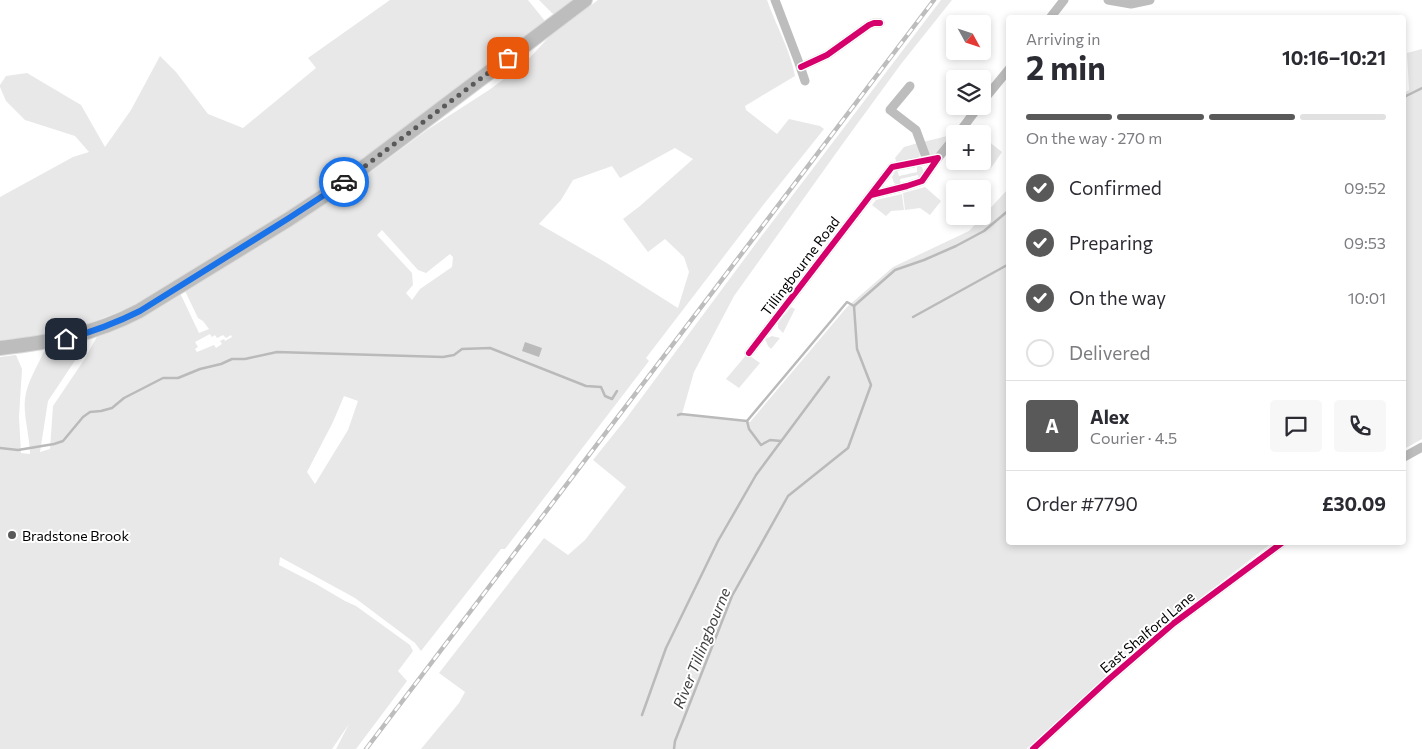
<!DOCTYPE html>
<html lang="en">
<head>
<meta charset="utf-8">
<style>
  body { margin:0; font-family:Commissioner,sans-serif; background:#f7f7f7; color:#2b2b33; height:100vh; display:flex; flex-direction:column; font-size:19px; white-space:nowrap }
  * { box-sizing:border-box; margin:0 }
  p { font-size:16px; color:#7c7c81 }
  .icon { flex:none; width:28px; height:28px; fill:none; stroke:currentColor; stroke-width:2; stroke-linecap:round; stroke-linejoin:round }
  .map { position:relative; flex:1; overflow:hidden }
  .drawer { position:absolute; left:1006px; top:15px; width:400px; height:530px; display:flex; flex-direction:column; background:#fff; border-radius:5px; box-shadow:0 2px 8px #0003 }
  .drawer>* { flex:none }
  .needle { width:32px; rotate:130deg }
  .buttons { position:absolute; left:946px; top:15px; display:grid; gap:10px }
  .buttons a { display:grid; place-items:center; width:45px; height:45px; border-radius:5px; background:#fff; box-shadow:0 2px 8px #0003; font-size:25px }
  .pin { position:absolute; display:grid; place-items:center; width:42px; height:42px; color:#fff; margin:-21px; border-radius:10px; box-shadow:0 2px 8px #0006 }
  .courier { position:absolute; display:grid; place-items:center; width:50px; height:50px; margin:-25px; border:4px solid #1a73e8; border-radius:50%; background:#fff; color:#222; box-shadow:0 1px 6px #0007 }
  .summary em { font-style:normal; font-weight:700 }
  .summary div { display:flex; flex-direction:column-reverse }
  .summary { display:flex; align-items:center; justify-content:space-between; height:85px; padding:0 20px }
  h1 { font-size:32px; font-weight:700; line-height:38px }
  .bar { display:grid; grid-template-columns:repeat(4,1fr); gap:8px 5px; align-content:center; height:60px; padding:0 20px }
  .bar i { height:6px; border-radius:4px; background:#e1e1e2 }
  .bar .current { background:#595959 }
  .bar p { grid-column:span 4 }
  .line { display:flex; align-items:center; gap:12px; padding:0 20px; border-top:1px solid #e1e1e2 }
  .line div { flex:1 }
  .round { display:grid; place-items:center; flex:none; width:52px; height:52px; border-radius:5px; background:#f7f7f7 }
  ol { padding:0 20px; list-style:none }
  li { display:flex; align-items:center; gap:15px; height:55px }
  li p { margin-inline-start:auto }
  li .icon { padding:5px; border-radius:50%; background:#595959; color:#fff; stroke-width:4 }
  li:last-child { color:#7c7c81 }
  li i { width:28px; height:28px; border:2px solid #e1e1e2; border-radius:50% }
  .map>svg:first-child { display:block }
</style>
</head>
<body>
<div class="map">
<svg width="1422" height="749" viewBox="0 0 1422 749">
  <rect width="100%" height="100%" fill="#fff"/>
  <g fill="#e8e8e8" fill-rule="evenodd">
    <path d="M 390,0 L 528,0 L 545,21 L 358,165 L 322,190 L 131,307 L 88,324 L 32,337 L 0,340 L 0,197 L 73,157 L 89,152 L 75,136 L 25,120 L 6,101 L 0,87 L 0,85 L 6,76 L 27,73 L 81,105 L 105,147 L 131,110 L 160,56 L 176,72 L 208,114 L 243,128 L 316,68 L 308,58 Z"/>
    <path d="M 539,0 L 576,0 L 555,15 L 552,13 Z"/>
    <path d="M 598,0 L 767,0 C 776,26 790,49 795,76 L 745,106 L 746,110 L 777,134 L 789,119 L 820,126 L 824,129 L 764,204 L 646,358 L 649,361 L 505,549 L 501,549 L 421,651 L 415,643 L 355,598 L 280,557 L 279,565 L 316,584 L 345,601 L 356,606 L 410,645 L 413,651 L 398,671 L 407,681 L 356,749 L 336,749 L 349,724 L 332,749 L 0,749 L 0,357 L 16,355 L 22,369 L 19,417 L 21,453 L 30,454 C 30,438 23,414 25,399 C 27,381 38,366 45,349 L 69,345 L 87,340 L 88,341 L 48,401 L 40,452 L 50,449 L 53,406 L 84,360 L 98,335 L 180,293 L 199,333 L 209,329 L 203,321 L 198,318 L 185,291 L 352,186 L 427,130 L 489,90 L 524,64 L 549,37 ZM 675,148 L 693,159 L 640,206 L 623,219 L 648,252 L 665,239 L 684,257 L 689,272 L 678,308 L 605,262 L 539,224 L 561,200 L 573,180 L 612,166 L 620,178 ZM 382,230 L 418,270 L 426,273 L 450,254 L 453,257 L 452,267 L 420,289 L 412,300 L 406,293 L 413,285 L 412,273 L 377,235 ZM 210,334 L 212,337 L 215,335 L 217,338 L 223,335 L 226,338 L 231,335 L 232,337 L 225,341 L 224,339 L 220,341 L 222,344 L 216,348 L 214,345 L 197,352 L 195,349 L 198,347 L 195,342 ZM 344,396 L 358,401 L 348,430 L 315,484 L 307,472 L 333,422 Z"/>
    <path d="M 941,0 L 952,0 L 901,64 L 844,142 L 734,296 L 694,372 L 682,414 L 750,422 L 847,307 L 893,267 L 969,231 L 1009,188 L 1009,542 L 1272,543 L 1157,631 L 1026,749 L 421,749 L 459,703 L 465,692 L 439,673 L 544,538 L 568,555 L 585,540 L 626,487 L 593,460 L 625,420 L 757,242 Z"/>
    <path d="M 1422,49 L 1422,439 L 1404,449 L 1404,93 L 1409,90 L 1407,53 Z"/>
    <path d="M 951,135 L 939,152 L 932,155 L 929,154 L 923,142 Z"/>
    <path d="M 983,137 L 1002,152 L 991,168 L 982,161 Z"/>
    <path d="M 918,143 L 920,155 L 918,159 L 897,163 L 895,158 L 904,147 Z"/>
    <path d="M 917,165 L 922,167 L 924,173 L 920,180 L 918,175 L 900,179 L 901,185 L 898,185 L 894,183 L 892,177 L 896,170 L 897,170 L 899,176 L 917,172 Z"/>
    <path d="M 925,187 L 941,201 L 930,215 L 920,208 L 905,210 L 903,193 Z"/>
    <path d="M 902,194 L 904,210 L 891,211 L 886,216 L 872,205 L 876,200 Z"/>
    <path d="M 791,307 L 795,309 L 783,333 L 778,328 L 778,323 Z"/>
    <path d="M 772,336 L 780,338 L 771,349 L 768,346 L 765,339 Z"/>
    <path d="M 747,354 L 760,363 L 739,388 L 726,379 Z"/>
  </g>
  <path fill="#bababa" d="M 525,342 L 542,348 L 539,357 L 522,351 Z"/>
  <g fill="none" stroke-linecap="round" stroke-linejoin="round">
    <g stroke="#bababa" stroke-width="2.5">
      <path d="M 1404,97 L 1422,88"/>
      <path d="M 854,306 L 895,270 L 924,260 L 956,246 L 984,231 L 1009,210"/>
      <path d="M 913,317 L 1009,264"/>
      <path d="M 678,415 L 681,414 L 747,421 L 847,302 L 854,306"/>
      <path d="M 747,421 L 749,429 L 761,445 L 770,440 L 781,441"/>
      <path d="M 0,448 L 18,450 L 54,444 L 63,441 L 83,417 L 90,412 L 101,411 L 112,408 L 124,398 L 163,378 L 178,378 L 200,369 L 221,364 L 232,359 L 245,359 L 277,352 L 443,357 L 454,355 L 462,349 L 490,348 L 586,386 L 601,387 L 605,396 L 612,399 L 617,391"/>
      <path d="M 642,715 L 666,648 L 718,541 L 756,475 L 829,377"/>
      <path d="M 674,749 L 675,741 L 732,596 L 788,496 L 848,448 L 871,385 L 857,349 L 854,306"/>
    </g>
    <defs>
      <path id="primary" d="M 0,348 C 51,342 93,335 139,311 L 289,219 L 336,188 L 585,0"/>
    </defs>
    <use href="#primary" stroke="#dbdbdb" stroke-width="16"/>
    <g stroke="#bdbdbd" stroke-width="9">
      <path d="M 775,0 L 799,63 L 805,81"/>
      <path d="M 1108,0 L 1131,4 L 1150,0"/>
      <path d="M 1050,18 L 1064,0"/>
      <path d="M 801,67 L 827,55 L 869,25 L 874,23 L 880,23"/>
      <path d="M 910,86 L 890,110 L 916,130 L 927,160"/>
      <path d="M 982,102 L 1009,69"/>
      <path d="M 958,134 L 979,106"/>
      <path d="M 938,158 L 955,137"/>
      <path d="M 749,353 L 892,167 L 938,158 L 922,181 L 907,186 L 871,195"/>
      <path d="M 1404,457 L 1422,447"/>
      <path d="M 1033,749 L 1109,679 L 1174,623 L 1283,542"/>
    </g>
    <use href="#primary" stroke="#bdbdbd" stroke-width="14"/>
    <defs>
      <path id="rail" d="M 366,749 L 934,0"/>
    </defs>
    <use href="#rail" stroke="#bdbdbd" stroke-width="4.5"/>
    <use href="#rail" stroke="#fff" stroke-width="2.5" stroke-dasharray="8" stroke-linecap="butt"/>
    <defs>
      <g id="cycleway">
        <path d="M 801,67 L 827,55 L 869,25 L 874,23 L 880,23"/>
        <path d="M 749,353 L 892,167 L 938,158 L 922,181 L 907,186 L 871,195"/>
        <path d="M 1033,749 L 1109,679 L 1174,623 L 1283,542"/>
      </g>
    </defs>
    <use href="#cycleway" stroke="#fff" stroke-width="9"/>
    <use href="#cycleway" stroke="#d6006c" stroke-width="6"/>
  </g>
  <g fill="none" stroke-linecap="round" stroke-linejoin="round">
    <path stroke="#595959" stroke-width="5" stroke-dasharray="0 9" d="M 344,182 L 508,58"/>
    <path stroke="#1a73e8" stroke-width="6" d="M 66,339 C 92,332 116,323 140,311 L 289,218 L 344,182"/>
  </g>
  <circle fill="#595959" stroke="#fff" stroke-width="2" cx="12" cy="535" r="5"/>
  <g text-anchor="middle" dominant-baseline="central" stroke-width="4" stroke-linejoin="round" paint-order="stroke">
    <g font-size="14" fill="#000" stroke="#fff">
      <text transform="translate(800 266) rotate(-53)">Tillingbourne Road</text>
      <text transform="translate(1147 632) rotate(-40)">East Shalford Lane</text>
    </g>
    <g font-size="14" fill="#000" stroke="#fff" text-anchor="start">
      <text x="22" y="535">Bradstone Brook</text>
    </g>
    <g font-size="15" font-style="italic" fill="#3e3e3e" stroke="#fff">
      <text transform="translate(701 648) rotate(-68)">River Tillingbourne</text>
    </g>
  </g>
</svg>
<div class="buttons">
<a><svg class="needle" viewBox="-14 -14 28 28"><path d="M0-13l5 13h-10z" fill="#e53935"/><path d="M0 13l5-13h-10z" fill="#7c7c81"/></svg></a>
<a><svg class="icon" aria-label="layers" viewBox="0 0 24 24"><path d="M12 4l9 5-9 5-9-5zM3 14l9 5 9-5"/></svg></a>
<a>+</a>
<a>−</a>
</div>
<div class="pin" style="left:508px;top:58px;background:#ea580c"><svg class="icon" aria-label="bag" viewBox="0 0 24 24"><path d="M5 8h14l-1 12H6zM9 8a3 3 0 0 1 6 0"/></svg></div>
<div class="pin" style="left:66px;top:339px;background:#1f2937"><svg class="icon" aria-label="home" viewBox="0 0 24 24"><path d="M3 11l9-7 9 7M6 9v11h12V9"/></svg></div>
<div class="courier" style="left:344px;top:182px"><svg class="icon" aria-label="car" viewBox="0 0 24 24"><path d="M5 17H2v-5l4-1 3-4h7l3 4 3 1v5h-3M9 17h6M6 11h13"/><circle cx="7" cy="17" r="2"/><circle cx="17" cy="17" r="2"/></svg></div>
<section class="drawer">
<div class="summary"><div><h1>2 min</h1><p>Arriving in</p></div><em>10:16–10:21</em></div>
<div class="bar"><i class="current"></i><i class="current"></i><i class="current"></i><i></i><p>On the way · 270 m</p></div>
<ol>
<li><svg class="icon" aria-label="check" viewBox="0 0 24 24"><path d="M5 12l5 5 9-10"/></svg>Confirmed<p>09:52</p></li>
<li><svg class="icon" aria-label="check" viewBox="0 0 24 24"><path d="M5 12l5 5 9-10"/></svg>Preparing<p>09:53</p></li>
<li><svg class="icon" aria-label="check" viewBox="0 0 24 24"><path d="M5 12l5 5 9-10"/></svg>On the way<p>10:01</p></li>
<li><i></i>Delivered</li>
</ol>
<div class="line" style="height:90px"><b class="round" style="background:#595959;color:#fff">A</b><div><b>Alex</b><p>Courier · 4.5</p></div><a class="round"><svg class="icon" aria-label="chat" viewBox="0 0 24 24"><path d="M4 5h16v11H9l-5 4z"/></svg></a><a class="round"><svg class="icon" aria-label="phone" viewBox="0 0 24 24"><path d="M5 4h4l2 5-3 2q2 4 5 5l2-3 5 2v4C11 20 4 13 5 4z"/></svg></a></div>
<div class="line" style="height:65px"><div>Order #7790</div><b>£30.09</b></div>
</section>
</div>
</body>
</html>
